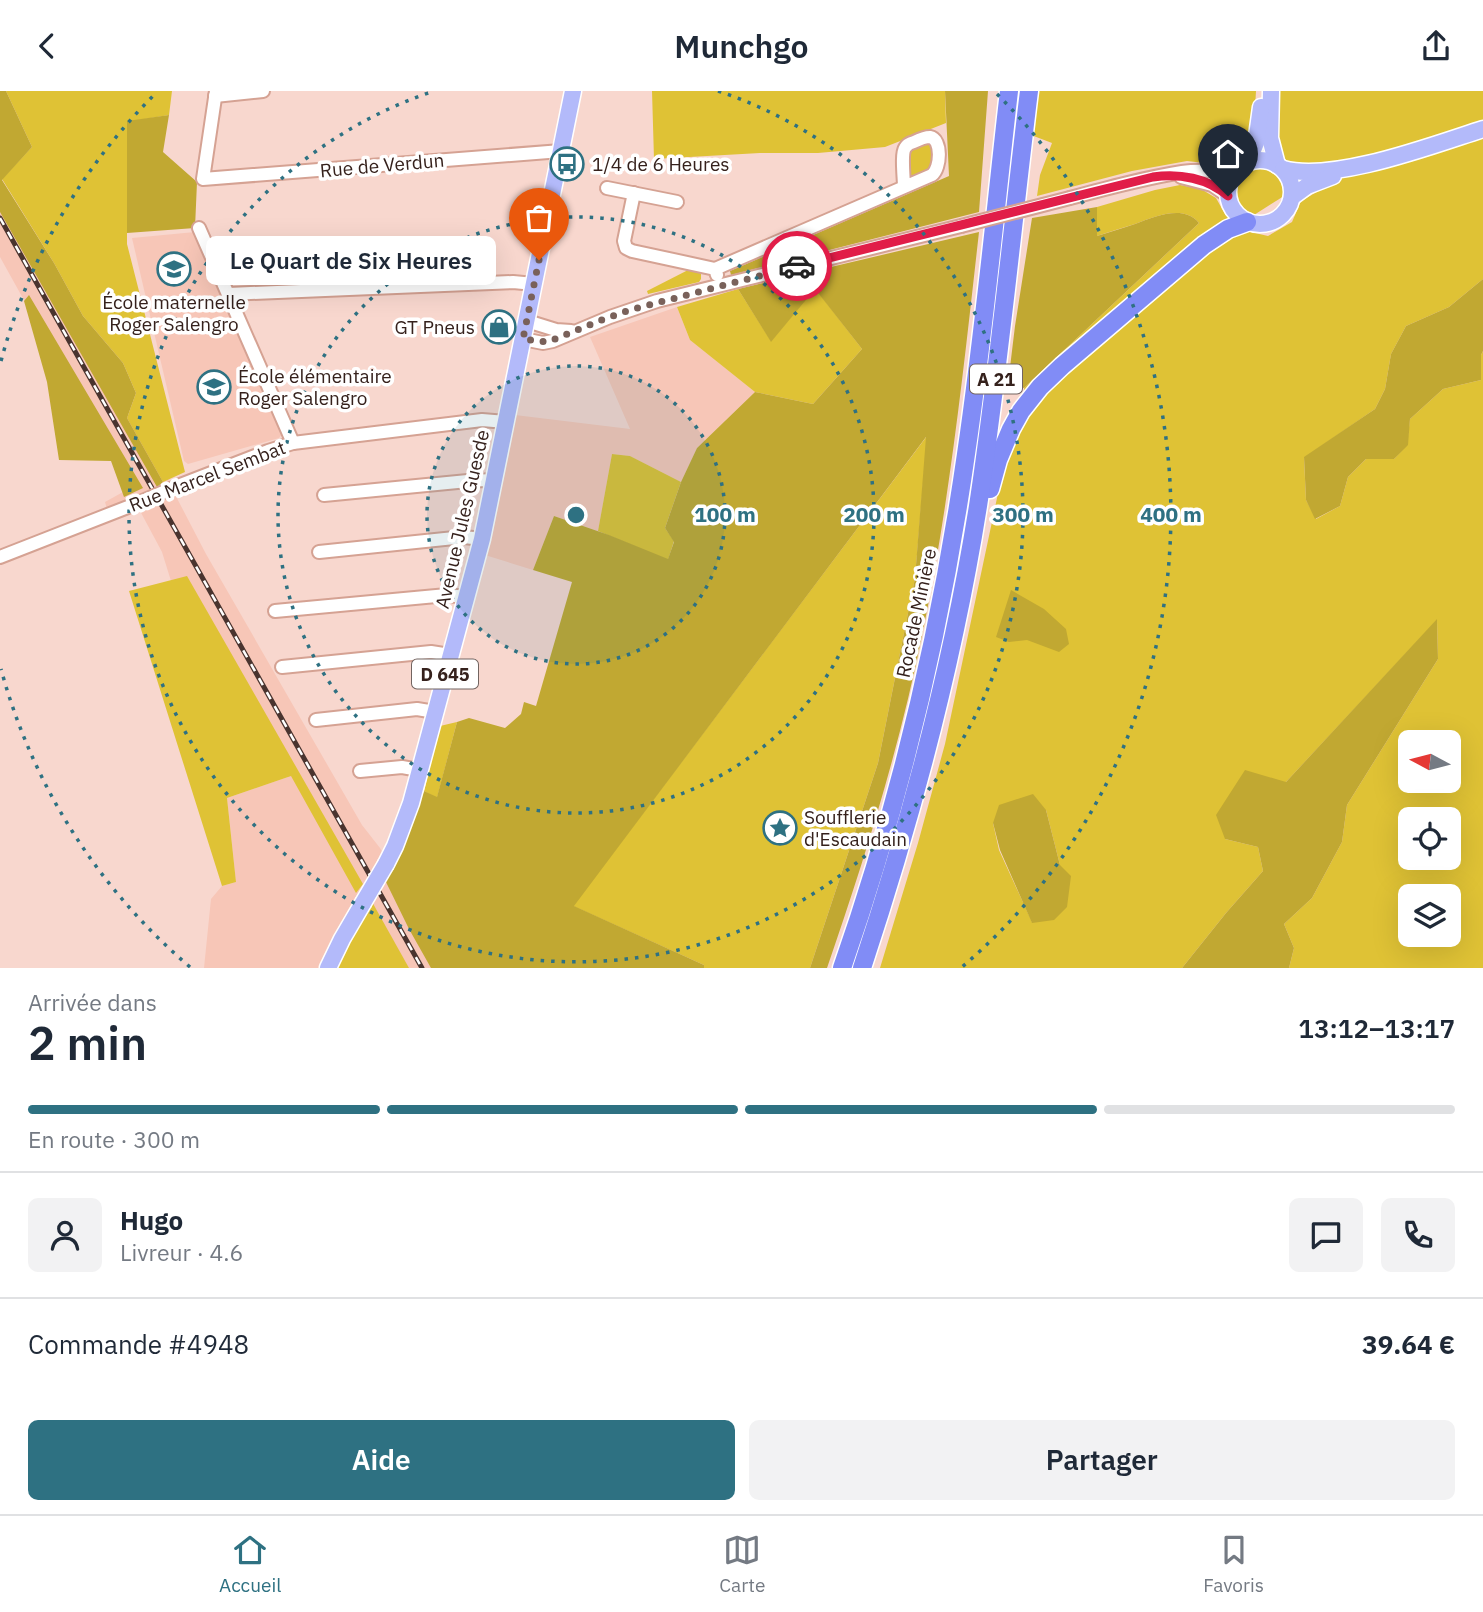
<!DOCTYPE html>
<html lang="fr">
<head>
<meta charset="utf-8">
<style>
  body { margin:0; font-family:"IBM Plex Sans",sans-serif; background:#f2f2f3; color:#1f2937; height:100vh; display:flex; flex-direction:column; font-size:26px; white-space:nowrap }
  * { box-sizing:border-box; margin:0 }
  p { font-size:23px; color:#747a83 }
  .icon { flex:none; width:38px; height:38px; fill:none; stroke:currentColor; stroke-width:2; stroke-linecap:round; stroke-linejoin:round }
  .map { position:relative; height:877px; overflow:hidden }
  .details { display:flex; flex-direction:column; background:#fff; flex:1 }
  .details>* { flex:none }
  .needle { width:46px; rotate:277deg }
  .tools { position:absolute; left:1398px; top:639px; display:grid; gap:14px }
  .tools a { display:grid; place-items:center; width:63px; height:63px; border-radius:10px; background:#fff; box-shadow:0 7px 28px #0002; font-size:35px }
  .pin { position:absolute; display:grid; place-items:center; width:60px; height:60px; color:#fff; margin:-72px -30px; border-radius:50% 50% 50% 0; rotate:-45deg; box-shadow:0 0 7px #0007 }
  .pin .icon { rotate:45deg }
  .courier { position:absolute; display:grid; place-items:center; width:70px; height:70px; margin:-35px; border:5px solid #e11d48; border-radius:50%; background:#fff; color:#222; box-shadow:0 2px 9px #0007 }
  .bubble { position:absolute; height:49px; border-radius:10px; background:#fff; box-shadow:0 7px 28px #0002; font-size:23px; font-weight:600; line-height:49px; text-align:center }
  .overview em { font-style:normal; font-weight:600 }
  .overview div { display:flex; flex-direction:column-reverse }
  .overview { display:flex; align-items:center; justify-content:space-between; height:119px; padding:0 28px }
  h1 { font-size:46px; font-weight:600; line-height:52px }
  .bar { display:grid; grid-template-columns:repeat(4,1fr); gap:10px 7px; align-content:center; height:84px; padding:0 28px }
  .bar i { height:9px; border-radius:5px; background:#e0e1e3 }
  .bar .current { background:#2e7182 }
  .bar p { grid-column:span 4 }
  .line { display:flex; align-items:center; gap:18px; padding:0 28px; border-top:2px solid #e0e1e3 }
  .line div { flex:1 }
  .round { display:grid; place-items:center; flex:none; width:74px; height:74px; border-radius:10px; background:#f2f2f3 }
  .button { display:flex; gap:14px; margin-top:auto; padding:14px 28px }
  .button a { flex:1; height:80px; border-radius:10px; background:#2e7182; color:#fff; font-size:28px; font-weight:600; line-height:80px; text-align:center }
  .button a+a { background:#f2f2f3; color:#1f2937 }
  header { display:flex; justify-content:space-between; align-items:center; height:91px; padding:0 28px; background:#fff; font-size:32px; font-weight:600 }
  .menu { display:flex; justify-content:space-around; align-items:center; height:98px; border-top:2px solid #e0e1e3; background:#fff; font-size:19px; color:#747a83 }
  .menu a { display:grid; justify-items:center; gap:4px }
  .menu .current { color:#2e7182 }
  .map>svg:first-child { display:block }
</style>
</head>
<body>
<header><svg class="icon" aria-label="back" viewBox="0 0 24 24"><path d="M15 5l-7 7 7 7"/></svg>Munchgo<svg class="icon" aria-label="share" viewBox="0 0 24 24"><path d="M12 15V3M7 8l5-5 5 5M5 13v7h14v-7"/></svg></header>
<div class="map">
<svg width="1483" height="877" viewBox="0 0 1483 877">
  <rect width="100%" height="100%" fill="#f8d7ce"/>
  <g fill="#f7c6b7">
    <path d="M 0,99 L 159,378 L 170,388 L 168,390 L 206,463 L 362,734 L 380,757 L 444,877 L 398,877 L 365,821 L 337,877 L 204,877 L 211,808 L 222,795 L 236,791 L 227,707 L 288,686 L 171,490 L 162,461 L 139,418 L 107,418 L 105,411 L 123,401 L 130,400 L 0,166 Z"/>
    <path d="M 195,141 L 282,343 L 279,347 L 188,373 L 184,370 L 132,147 Z"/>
    <path d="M 677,216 L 690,249 L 755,301 L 697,357 L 681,391 L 630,365 L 612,363 L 598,440 L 554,425 L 533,479 L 485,464 L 503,390 L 515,324 L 630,338 L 590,246 Z"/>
  </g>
  <g fill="#dfc235" fill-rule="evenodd">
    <path d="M 6,0 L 172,0 L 169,24 L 127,31 L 127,153 L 185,381 L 163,391 L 127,327 L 136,302 L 123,272 L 83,225 L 54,172 L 2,88 L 32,56 Z"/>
    <path d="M 652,0 L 945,0 L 946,32 L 885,56 L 818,62 L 760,62 L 654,68 Z"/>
    <path d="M 1037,0 L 1256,0 L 1254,34 L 1248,59 L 1240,70 L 1230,75 L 1187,70 L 1132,80 L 1037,105 L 1040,84 L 1052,52 L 1031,44 Z"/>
    <path d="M 1280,0 L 1483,0 L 1483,188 L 1449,216 L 1406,235 L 1391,263 L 1385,298 L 1375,318 L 1304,367 L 1306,409 L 1316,428 L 1340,415 L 1348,386 L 1366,368 L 1394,368 L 1407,354 L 1410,328 L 1443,298 L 1481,289 L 1481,264 L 1483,260 L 1483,877 L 1289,877 L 1294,857 L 1284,833 L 1312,807 L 1342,751 L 1347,714 L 1438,568 L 1437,529 L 1286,691 L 1225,748 L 1258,756 L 1263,780 L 1226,822 L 1182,877 L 880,877 L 918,752 L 945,653 L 1004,374 L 1028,320 L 1024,297 L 1199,132 C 1183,113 1155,126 1135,133 C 1122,137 1109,141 1097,145 L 1097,116 L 1155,99 L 1180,94 L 1201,98 L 1216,107 L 1225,123 L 1242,139 L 1268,145 L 1292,131 L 1301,110 L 1322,98 L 1312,75 L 1289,74 L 1280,64 L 1278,31 ZM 1410,651 L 1449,651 L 1449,690 L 1410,690 ZM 1046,719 L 1060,774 L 1032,831 L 999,759 L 993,732 ZM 1410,728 L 1449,728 L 1449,766 L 1410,766 ZM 1410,805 L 1449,805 L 1449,844 L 1410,844 Z"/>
    <path d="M 927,50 L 934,53 L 932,80 L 908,88 L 909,59 Z"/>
    <path d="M 1255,77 C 1273,76 1283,86 1284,105 L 1254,124 C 1229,115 1230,86 1255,77 Z"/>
    <path d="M 692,177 L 701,182 L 701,188 L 699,191 L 648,203 L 647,200 Z"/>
    <path d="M 815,197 L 862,258 L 813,313 L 755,301 L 690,249 L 677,216 L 738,198 L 771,250 Z"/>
    <path d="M 927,345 L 915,487 L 878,672 L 810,877 L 704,877 L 704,874 L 573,815 Z"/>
    <path d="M 612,363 L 630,365 L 681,391 L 665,437 L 674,450 L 668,469 L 598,440 Z"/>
    <path d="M 187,485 L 363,793 L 356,802 L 291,685 L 227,707 L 236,791 L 222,795 L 129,500 Z"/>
    <path d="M 457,631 L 437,707 L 424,700 L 440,635 Z"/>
    <path d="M 371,809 L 409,877 L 337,877 Z"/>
  </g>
  <g fill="#c1a832">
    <path d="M 0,0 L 6,0 L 32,56 L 2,89 L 54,172 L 83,225 L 123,272 L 136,302 L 127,327 L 163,391 L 157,396 L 0,121 Z"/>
    <path d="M 945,0 L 988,0 L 979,121 L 731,184 L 730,180 L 949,85 Z"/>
    <path d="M 169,24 L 163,61 L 197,91 L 195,137 L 127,142 L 127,30 Z"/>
    <path d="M 1097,116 L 1097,145 C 1110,141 1123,137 1135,133 C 1155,126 1183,113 1199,132 L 1024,297 L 1008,293 L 1015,235 L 1032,127 Z"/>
    <path d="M 979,141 C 964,274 950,408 923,540 C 900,655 865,767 827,877 L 810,877 L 878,672 L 915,487 L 926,346 L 574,815 L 704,874 L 704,877 L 431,877 L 409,838 L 385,789 L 401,755 L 424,700 L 437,706 L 457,631 L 469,627 L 505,637 L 521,623 L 524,611 L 536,615 L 572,491 L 533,479 L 554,425 L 609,444 L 668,468 L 674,451 L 665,437 L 681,391 L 697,357 L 755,301 L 813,313 L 862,258 L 815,198 L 771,251 L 738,198 Z"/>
    <path d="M 1483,188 L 1483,260 L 1481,264 L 1481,289 L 1443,298 L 1410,328 L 1408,354 L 1394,368 L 1366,368 L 1348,386 L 1340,415 L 1315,428 L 1306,409 L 1304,366 L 1375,318 L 1385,298 L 1391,263 L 1406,235 L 1449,216 Z"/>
    <path d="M 29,204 L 143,397 L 124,406 L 111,370 L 59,369 L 47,291 L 24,210 Z"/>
    <path d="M 1011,499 L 1044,518 L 1066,538 L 1069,553 L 1059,561 L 1027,549 L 1009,551 L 996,546 Z"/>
    <path d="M 1437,528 L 1438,568 L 1347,714 L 1342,751 L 1312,807 L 1284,833 L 1294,857 L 1289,877 L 1182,877 L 1226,822 L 1263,780 L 1258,756 L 1225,748 L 1216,724 L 1245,679 L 1286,691 Z"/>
    <path d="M 1033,703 L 1046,719 L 1060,774 L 1071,785 L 1067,816 L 1054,829 L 1032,832 L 1000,759 L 993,732 L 999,714 Z"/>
  </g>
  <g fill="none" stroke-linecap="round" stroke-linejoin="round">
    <defs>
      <g id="minor">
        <path d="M 216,0 L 203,88 L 561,60"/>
        <path d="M 215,5 L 263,0"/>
        <path d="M 1181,86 L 1212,94 L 1228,105"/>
        <path d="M 607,97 L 677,111"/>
        <path d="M 634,102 L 624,150 L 626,157 L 632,160 L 715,178 L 717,184"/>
        <path d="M 1070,107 C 1107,97 1144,87 1182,81 C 1201,78 1219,82 1237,78"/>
        <path d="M 199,137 L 293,352"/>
        <path d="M 715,178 L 932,84 C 941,77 942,48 930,46 C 925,46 918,49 914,51 C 910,52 907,53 905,57 C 901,63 904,87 904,96"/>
        <path d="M 229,203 L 513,191 L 534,193"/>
        <path d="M 527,230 L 556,239 L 571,240"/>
        <path d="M 523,248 L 543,252 L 553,250 L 610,226 L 657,210 L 961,135"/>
        <path d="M 175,396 L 268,360 L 293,352 L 482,329 L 506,331"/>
        <path d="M 324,404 L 478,389 L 494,390"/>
        <path d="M 319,461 L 464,446 L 482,448"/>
        <path d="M 0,466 L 133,414"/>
        <path d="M 275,520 L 447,504 L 466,506"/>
        <path d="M 282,576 L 431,561 L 450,564"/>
        <path d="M 316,629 L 417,618 L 435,621"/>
        <path d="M 360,680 L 402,676 L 419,679"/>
      </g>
      <g id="major">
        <path d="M 1271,0 L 1270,47 L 1277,74"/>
        <circle cx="1260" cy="101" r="32"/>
        <path d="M 1248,71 L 1256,52 L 1261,16"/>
        <path d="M 1283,78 C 1333,92 1433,54 1483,38"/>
        <path d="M 1292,106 L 1307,95 L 1333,85"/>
        <path d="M 386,773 L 395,755 L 411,712 L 482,448 L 573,0"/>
        <path d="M 328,877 L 342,848 L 363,812"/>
      </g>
      <g id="highway">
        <path d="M 990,398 L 998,369 L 1011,338 L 1021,320 L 1040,296 L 1062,275 L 1204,154 L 1228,138 L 1247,131"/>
        <path d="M 842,877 C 900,711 941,537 966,363 C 984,242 995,121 1009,0"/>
        <path d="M 862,877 C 912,726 953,572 978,415 C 999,277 1012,138 1029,0"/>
      </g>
    </defs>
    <use href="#minor" stroke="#d5a293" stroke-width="16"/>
    <use href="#major" stroke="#fff" stroke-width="19"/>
    <use href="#highway" stroke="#fff" stroke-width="21"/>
    <use href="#minor" stroke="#fff" stroke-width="12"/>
    <use href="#major" stroke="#b3bafa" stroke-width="16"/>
    <use href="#highway" stroke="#818cf6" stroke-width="18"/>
    <defs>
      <path id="rail" d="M 0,127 L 422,877"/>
    </defs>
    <use href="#rail" stroke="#4a342f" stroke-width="5"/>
    <use href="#rail" stroke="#fff" stroke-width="2.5" stroke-dasharray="8" stroke-linecap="butt"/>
    <defs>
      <g id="minor-bridge">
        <path d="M 961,135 L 1070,107"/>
        <path d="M 133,414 L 175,396"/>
      </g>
      <path id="major-bridge" d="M 363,812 L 386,773"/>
    </defs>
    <use href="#minor-bridge" stroke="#d5a293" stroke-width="16" stroke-linecap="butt"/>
    <use href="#major-bridge" stroke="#fff" stroke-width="19" stroke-linecap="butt"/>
    <use href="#minor-bridge" stroke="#fff" stroke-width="12"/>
    <use href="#major-bridge" stroke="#b3bafa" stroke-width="16"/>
  </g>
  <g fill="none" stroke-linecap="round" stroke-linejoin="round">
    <path stroke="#79615a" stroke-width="7" stroke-dasharray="0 12.6" d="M 539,169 L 523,248 L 548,251 L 599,230 L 630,219 L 797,175"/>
    <path stroke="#e11d48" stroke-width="9" d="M 797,175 L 1153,86 C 1179,82 1208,87 1228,105"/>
  </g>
  <circle cx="576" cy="424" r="149" fill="#2e7182" fill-opacity=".12"/>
  <g fill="none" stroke="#2e7182" stroke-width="3.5" stroke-dasharray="3.5 7">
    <circle cx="576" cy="424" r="149"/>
    <circle cx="576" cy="424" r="298"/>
    <path d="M718 0A447 447 0 1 1 434 0"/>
    <path d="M190 876A595 595 0 0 1 1 578M1 270A595 595 0 0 1 155 3M997 3A595 595 0 0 1 962 876"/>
  </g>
  <defs>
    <symbol id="bus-ring" viewBox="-11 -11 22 22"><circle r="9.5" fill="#fff" stroke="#2e7182" stroke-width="1.5"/><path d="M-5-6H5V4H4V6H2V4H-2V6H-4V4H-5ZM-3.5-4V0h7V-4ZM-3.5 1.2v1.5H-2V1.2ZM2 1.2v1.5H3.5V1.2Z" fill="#2e7182"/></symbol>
    <symbol id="school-ring" viewBox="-11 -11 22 22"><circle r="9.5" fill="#fff" stroke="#2e7182" stroke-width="1.5"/><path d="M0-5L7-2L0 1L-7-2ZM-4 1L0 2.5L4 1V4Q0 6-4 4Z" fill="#2e7182"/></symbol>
    <symbol id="shop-ring" viewBox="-11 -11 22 22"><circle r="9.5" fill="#fff" stroke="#2e7182" stroke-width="1.5"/><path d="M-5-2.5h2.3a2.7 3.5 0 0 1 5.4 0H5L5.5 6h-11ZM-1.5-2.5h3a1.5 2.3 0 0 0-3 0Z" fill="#2e7182"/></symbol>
    <symbol id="sight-ring" viewBox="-11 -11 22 22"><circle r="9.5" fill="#fff" stroke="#2e7182" stroke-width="1.5"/><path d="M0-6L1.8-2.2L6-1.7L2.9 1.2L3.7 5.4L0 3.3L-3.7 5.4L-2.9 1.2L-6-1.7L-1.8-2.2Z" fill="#2e7182"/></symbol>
  </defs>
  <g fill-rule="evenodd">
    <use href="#bus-ring" x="548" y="54" width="38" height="38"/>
    <use href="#school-ring" x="155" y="159" width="38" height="38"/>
    <use href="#shop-ring" x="480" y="217" width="38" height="38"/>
    <use href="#school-ring" x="195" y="277" width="38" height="38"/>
    <use href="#sight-ring" x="761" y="718" width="38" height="38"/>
  </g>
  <g text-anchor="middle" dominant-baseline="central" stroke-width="7" stroke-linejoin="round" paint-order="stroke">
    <g fill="#fff" stroke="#726460" stroke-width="2">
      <rect x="970" y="273.5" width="52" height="29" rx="5"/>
      <rect x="412" y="568.5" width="66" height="29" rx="5"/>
    </g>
    <g font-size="18" font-weight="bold" fill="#35211c">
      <text x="996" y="288">A 21</text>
      <text x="445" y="583">D 645</text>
    </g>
    <g font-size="19" fill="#35211c" stroke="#fff" text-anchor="start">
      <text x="592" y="73">1/4 de 6 Heures</text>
      <text x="174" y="211" text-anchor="middle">École maternelle<tspan x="174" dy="22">Roger Salengro</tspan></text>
      <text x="475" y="236" text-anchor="end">GT Pneus</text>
      <text x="238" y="285">École élémentaire<tspan x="238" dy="22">Roger Salengro</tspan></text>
      <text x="804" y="726">Soufflerie<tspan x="804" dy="22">d'Escaudain</tspan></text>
    </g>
    <g font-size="19" fill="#35211c" stroke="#fff">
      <text transform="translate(382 74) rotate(-5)">Rue de Verdun</text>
      <text transform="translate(207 385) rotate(-21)">Rue Marcel Sembat</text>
      <text transform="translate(462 428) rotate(-77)">Avenue Jules Guesde</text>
      <text transform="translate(916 522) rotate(-78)">Rocade Minière</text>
    </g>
  </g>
  <circle cx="576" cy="424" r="10" fill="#2e7182" stroke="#fff" stroke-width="3.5"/>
  <g font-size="21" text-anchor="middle" font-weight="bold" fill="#2e7182" stroke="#fff" stroke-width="7" stroke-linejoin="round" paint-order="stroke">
    <text x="725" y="431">100 m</text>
    <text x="874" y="431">200 m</text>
    <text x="1023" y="431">300 m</text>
    <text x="1171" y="431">400 m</text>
  </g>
</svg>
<div class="tools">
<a><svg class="needle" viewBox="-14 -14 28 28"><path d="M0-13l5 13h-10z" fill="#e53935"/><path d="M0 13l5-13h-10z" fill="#747a83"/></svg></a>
<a><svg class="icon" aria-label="locate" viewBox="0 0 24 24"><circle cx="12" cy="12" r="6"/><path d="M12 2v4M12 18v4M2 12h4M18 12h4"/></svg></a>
<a><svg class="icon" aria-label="layers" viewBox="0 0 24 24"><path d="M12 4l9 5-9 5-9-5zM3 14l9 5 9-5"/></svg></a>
</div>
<div class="pin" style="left:539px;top:169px;background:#ea580c"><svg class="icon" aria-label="bag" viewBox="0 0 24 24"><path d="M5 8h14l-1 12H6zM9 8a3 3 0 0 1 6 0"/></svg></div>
<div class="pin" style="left:1228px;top:105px;background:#1f2937"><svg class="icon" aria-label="home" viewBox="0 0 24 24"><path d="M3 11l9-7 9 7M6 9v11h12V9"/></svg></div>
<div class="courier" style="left:797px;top:175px"><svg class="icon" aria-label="car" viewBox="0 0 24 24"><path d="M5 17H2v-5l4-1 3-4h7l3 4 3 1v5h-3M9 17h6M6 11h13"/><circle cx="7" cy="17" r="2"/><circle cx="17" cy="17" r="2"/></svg></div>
<div class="bubble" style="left:206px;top:145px;width:290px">Le Quart de Six Heures</div>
</div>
<section class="details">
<div class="overview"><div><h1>2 min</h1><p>Arrivée dans</p></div><em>13:12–13:17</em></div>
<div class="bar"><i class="current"></i><i class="current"></i><i class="current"></i><i></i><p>En route · 300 m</p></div>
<div class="line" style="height:126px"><a class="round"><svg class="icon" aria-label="person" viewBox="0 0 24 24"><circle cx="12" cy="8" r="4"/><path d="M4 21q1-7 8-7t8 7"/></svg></a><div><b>Hugo</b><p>Livreur · 4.6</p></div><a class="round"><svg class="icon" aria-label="chat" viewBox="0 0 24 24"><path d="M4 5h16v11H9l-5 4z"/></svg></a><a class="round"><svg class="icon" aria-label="phone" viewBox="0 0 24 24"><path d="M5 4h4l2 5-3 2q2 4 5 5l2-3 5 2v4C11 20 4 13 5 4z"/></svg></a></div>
<div class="line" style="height:91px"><div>Commande #4948</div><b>39.64 €</b></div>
<div class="button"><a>Aide</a><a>Partager</a></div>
</section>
<nav class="menu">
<a class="current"><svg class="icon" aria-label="home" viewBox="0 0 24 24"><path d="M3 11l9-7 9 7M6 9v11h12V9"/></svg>Accueil</a>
<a><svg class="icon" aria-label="map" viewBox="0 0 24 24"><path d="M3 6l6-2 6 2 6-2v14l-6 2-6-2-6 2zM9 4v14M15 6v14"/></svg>Carte</a>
<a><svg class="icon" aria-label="saved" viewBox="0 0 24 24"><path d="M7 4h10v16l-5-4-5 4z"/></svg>Favoris</a>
</nav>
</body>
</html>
